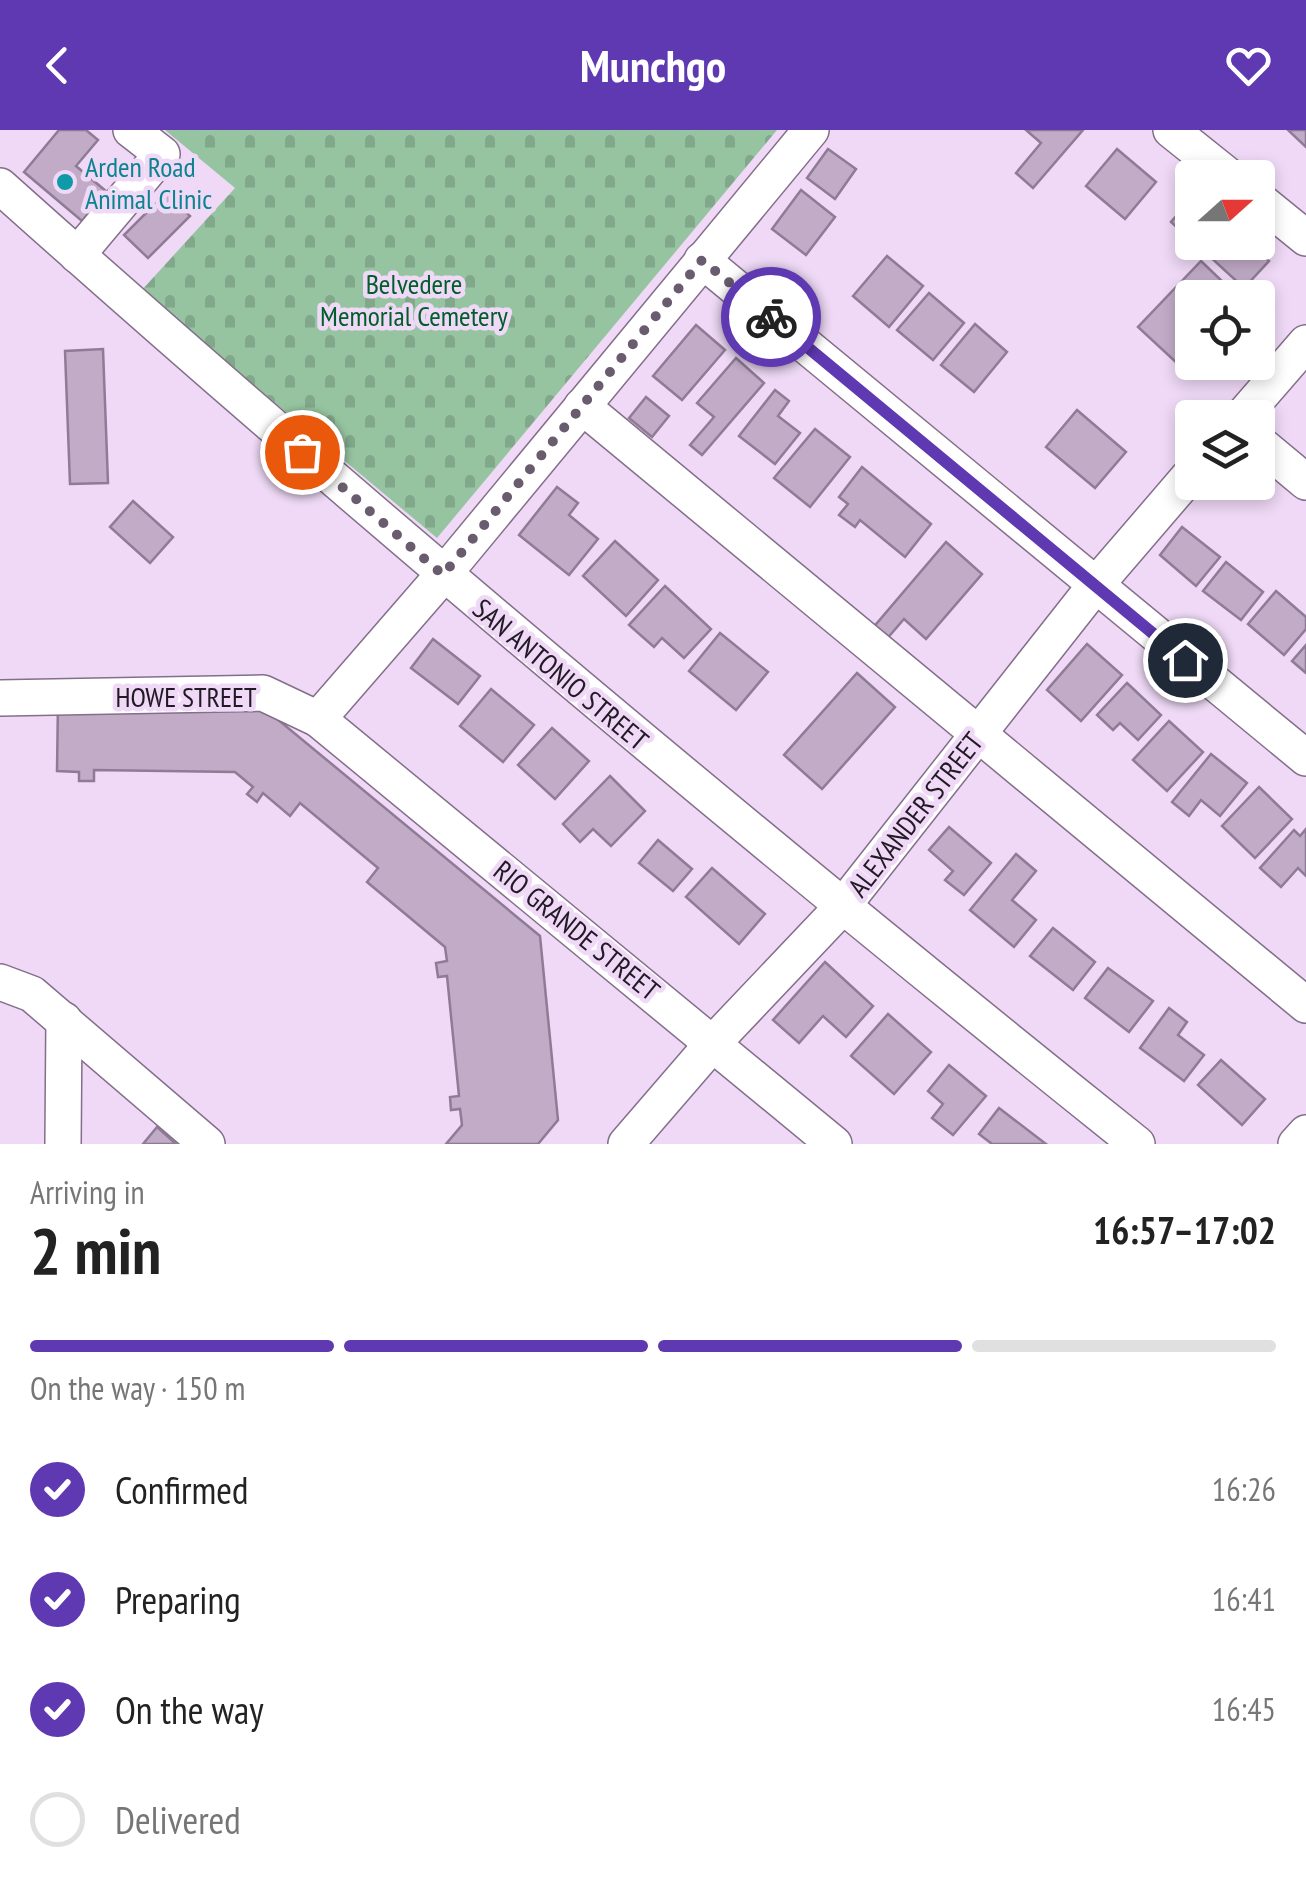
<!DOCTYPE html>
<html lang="en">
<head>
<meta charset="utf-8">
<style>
  body { margin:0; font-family:"PT Sans Narrow",sans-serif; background:#f6f6f6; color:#222; height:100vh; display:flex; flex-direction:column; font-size:38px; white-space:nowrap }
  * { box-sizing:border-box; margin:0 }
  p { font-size:32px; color:#767676 }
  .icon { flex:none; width:55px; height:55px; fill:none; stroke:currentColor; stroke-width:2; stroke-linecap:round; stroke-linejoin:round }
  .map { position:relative; height:1014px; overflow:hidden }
  .panel { display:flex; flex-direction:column; background:#fff; flex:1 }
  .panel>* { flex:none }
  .needle { width:65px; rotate:69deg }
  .controls { position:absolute; left:1175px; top:30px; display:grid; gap:20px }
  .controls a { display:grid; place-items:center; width:100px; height:100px; border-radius:10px; background:#fff; box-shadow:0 5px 15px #0003; font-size:50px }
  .pin { position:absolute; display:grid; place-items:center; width:85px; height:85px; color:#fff; margin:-42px; border:5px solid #fff; border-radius:50%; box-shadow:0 2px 10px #0007 }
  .courier { position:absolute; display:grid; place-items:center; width:100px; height:100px; margin:-50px; border:8px solid #5f39b1; border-radius:50%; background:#fff; color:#222; box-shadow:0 2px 12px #0007 }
  .head em { font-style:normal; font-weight:700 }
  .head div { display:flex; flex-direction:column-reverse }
  .head { display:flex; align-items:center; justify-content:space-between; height:170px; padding:0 30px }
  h1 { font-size:65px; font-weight:700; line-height:75px }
  .bar { display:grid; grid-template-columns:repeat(4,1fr); gap:15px 10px; align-content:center; height:120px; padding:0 30px }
  .bar i { height:12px; border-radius:8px; background:#e0e0e0 }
  .bar .on { background:#5f39b1 }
  .bar p { grid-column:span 4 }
  ol { padding:0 30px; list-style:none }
  li { display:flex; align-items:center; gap:30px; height:110px }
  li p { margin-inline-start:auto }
  li .icon { padding:10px; border-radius:50%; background:#5f39b1; color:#fff; stroke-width:4 }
  li:last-child { color:#767676 }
  li i { width:55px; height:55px; border:5px solid #e0e0e0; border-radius:50% }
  header { display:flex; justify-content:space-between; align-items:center; height:130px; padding:0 30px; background:#5f39b1; color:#fff; font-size:45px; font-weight:700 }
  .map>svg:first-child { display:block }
</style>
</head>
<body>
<header><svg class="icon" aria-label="back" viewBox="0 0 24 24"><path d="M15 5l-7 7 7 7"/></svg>Munchgo<svg class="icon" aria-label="heart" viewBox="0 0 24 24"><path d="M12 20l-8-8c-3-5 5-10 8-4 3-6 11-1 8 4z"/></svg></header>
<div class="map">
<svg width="1306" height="1014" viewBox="0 0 1306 1014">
  <defs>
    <pattern id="cemetery-stones" width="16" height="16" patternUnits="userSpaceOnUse" patternTransform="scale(2.5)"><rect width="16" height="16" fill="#96c4a0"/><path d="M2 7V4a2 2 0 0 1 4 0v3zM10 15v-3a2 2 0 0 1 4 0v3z" fill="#81a88a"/></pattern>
  </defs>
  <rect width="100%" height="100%" fill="#efd9f6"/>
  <path fill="url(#cemetery-stones)" d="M 165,0 L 777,0 L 437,408 L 141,161 L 235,58 Z"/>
  <g fill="#c1abc7" stroke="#8f7b96" stroke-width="2.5">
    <path d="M 59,0 L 86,0 L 98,10 L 76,36 L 107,62 L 82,91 L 24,42 Z"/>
    <path d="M 1026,0 L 1083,0 L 1033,58 L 1016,43 L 1041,13 Z"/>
    <path d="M 1288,0 L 1306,0 L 1306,17 Z"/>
    <path d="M 828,19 L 856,39 L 835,69 L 807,48 Z"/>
    <path d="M 1117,19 L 1156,52 L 1125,89 L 1086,56 Z"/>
    <path d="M 801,60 L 835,87 L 806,125 L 772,99 Z"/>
    <path d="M 166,63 L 190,86 L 148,128 L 124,105 Z"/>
    <path d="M 1192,68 L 1192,111 L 1171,92 Z"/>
    <path d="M 1194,112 L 1248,112 L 1269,131 L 1244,158 Z"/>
    <path d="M 887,126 L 923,156 L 889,197 L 853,166 Z"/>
    <path d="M 1201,131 L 1224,153 L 1210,168 L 1192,168 L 1192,221 L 1179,235 L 1138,197 Z"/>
    <path d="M 929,163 L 964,193 L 933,230 L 897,200 Z"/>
    <path d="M 975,194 L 1007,222 L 974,262 L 941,235 Z"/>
    <path d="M 696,195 L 725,220 L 682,270 L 653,246 Z"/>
    <path d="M 103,219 L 108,353 L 70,354 L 65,221 Z"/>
    <path d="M 736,228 L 764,253 L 702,325 L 690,315 L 714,287 L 697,273 Z"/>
    <path d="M 775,260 L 789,271 L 778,286 L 800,303 L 775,334 L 739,306 Z"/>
    <path d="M 646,267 L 669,286 L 652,307 L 629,288 Z"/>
    <path d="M 1077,280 L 1126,322 L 1095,358 L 1046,317 Z"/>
    <path d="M 815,299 L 850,327 L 810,377 L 774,348 Z"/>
    <path d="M 862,337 L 931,394 L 905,427 L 860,390 L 855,397 L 839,385 L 848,374 L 839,367 Z"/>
    <path d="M 557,357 L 578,373 L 569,385 L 598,409 L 569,445 L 519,405 Z"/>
    <path d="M 133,371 L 173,407 L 150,433 L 110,397 Z"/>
    <path d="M 1182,397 L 1220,427 L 1196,456 L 1160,425 Z"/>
    <path d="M 615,411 L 658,450 L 626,486 L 583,446 Z"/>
    <path d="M 946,412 L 982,444 L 926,509 L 904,489 L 885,511 L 872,499 Z"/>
    <path d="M 1226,432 L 1263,462 L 1241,490 L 1203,461 Z"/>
    <path d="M 665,456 L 711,499 L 684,528 L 662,508 L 654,517 L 629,495 Z"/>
    <path d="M 1276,461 L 1306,487 L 1306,499 L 1284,525 L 1248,494 Z"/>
    <path d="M 720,503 L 768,542 L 736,580 L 689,541 Z"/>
    <path d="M 433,509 L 480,546 L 458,574 L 411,538 Z"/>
    <path d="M 1087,514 L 1122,545 L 1081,591 L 1047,560 Z"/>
    <path d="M 1306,515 L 1306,543 L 1292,531 Z"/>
    <path d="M 857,543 L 895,577 L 822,659 L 784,625 Z"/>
    <path d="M 1127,553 L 1161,585 L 1138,610 L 1120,593 L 1113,600 L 1097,585 Z"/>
    <path d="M 491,559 L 534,595 L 503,632 L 460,596 Z"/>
    <path d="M 58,571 L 259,574 L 540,806 L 558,990 L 538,1014 L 446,1014 L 462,995 L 460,979 L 451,980 L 450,967 L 459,966 L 447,846 L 438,847 L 436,833 L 447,831 L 445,817 L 367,752 L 378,738 L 300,673 L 290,686 L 263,663 L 257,672 L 247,664 L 253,657 L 235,642 L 94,640 L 94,651 L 79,651 L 79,642 L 57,641 Z"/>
    <path d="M 1169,591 L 1203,622 L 1167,661 L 1133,630 Z"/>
    <path d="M 552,598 L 589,631 L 555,669 L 518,635 Z"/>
    <path d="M 1211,624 L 1247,653 L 1220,686 L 1201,670 L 1189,686 L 1172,672 Z"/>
    <path d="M 610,646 L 645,681 L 611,716 L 593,699 L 580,712 L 563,694 Z"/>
    <path d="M 1259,657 L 1292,689 L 1255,728 L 1222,696 Z"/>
    <path d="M 949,697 L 991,733 L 964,765 L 945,750 L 953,741 L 929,720 Z"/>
    <path d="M 1306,699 L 1306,746 L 1298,738 L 1281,757 L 1260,738 L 1294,700 L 1300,706 Z"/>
    <path d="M 658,710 L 692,739 L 673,761 L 639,733 Z"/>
    <path d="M 1016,724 L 1036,741 L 1012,770 L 1036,790 L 1014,817 L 970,780 Z"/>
    <path d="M 712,738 L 765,784 L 739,814 L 686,767 Z"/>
    <path d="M 1053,798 L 1095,832 L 1073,860 L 1030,826 Z"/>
    <path d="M 825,832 L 873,876 L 846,907 L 823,886 L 799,913 L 773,890 Z"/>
    <path d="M 1108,838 L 1153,871 L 1129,902 L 1085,868 Z"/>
    <path d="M 1169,878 L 1187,892 L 1178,905 L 1204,925 L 1184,951 L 1140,918 Z"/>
    <path d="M 888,884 L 931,922 L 894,964 L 851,926 Z"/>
    <path d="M 1221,930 L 1265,969 L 1242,995 L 1198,955 Z"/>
    <path d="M 949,935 L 986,966 L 953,1005 L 932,988 L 943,974 L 928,961 Z"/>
    <path d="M 999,978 L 1046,1014 L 992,1014 L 979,1004 Z"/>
    <path d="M 157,997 L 176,1014 L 143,1014 Z"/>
  </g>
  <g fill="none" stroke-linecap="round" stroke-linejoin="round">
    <defs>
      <g id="minor">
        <path d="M 1171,0 L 1231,48"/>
        <path d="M 0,56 C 370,387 750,704 1137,1014"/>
        <path d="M 1258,69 L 1306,108"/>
        <path d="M 77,125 L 162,24 L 131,0"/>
        <path d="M 702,130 L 1306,628"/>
        <path d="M 582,276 L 1306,875"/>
        <path d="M 1241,288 L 1306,213"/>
        <path d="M 1258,312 L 1306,352"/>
        <path d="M 0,568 L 263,563 L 318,589 L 443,445 L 811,0"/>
        <path d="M 318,589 L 834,1014"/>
        <path d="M 0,852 L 32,864 L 207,1014"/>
        <path d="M 63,1014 L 64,890"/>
        <path d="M 626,1014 L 714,912 L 842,777 L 1094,457 L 1192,343"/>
        <path d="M 1296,1014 L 1306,1003"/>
      </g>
    </defs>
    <use href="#minor" stroke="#836f89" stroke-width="38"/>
    <use href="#minor" stroke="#fff" stroke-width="35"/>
  </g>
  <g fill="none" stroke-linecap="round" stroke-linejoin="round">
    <path stroke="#695c6e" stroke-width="10" stroke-dasharray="0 18" d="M 302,322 L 443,445 L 702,130 L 771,187"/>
    <path stroke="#5f39b1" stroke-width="12" d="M 771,187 L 1185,530"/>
  </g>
  <circle fill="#0f9aa8" stroke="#efd9f6" stroke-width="4" cx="65" cy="52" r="10"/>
  <g text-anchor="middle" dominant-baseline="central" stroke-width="9" stroke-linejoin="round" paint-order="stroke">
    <g font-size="28" fill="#0d838f" stroke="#efd9f6" text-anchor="start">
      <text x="85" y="36">Arden Road<tspan x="85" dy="32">Animal Clinic</tspan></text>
    </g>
    <g font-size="28" fill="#015e2a" stroke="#efd9f6">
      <text x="414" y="153">Belvedere<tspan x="414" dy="32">Memorial Cemetery</tspan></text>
    </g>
    <g font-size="28" fill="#211924" stroke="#efd9f6">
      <text transform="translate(561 544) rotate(40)">SAN ANTONIO STREET</text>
      <text x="186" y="566">HOWE STREET</text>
      <text transform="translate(915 684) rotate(-52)">ALEXANDER STREET</text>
      <text transform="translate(577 800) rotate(39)">RIO GRANDE STREET</text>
    </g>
  </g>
</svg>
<div class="controls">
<a><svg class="needle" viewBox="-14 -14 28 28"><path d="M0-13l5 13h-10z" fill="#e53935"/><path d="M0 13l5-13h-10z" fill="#767676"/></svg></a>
<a><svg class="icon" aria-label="locate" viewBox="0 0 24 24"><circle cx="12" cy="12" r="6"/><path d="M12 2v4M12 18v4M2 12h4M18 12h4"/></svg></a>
<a><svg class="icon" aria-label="layers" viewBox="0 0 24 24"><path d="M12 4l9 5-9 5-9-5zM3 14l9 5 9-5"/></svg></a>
</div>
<div class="pin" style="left:302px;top:322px;background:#ea580c"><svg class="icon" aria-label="bag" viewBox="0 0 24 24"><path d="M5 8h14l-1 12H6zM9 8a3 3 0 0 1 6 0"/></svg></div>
<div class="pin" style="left:1185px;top:530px;background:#1f2937"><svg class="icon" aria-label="home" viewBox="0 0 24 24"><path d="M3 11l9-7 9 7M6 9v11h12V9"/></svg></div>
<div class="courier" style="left:771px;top:187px"><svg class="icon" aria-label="bike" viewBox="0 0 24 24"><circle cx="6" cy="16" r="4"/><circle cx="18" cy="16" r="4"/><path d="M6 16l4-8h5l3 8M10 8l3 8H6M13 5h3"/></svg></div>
</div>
<section class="panel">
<div class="head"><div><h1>2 min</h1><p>Arriving in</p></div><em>16:57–17:02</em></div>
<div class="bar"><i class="on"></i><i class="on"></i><i class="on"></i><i></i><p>On the way · 150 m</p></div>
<ol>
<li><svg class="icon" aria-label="check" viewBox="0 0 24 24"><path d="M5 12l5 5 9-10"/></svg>Confirmed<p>16:26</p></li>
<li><svg class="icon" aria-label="check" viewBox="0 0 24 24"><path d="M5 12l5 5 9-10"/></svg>Preparing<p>16:41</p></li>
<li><svg class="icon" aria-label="check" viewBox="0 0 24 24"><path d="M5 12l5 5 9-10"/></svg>On the way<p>16:45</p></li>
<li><i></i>Delivered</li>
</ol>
</section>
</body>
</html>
